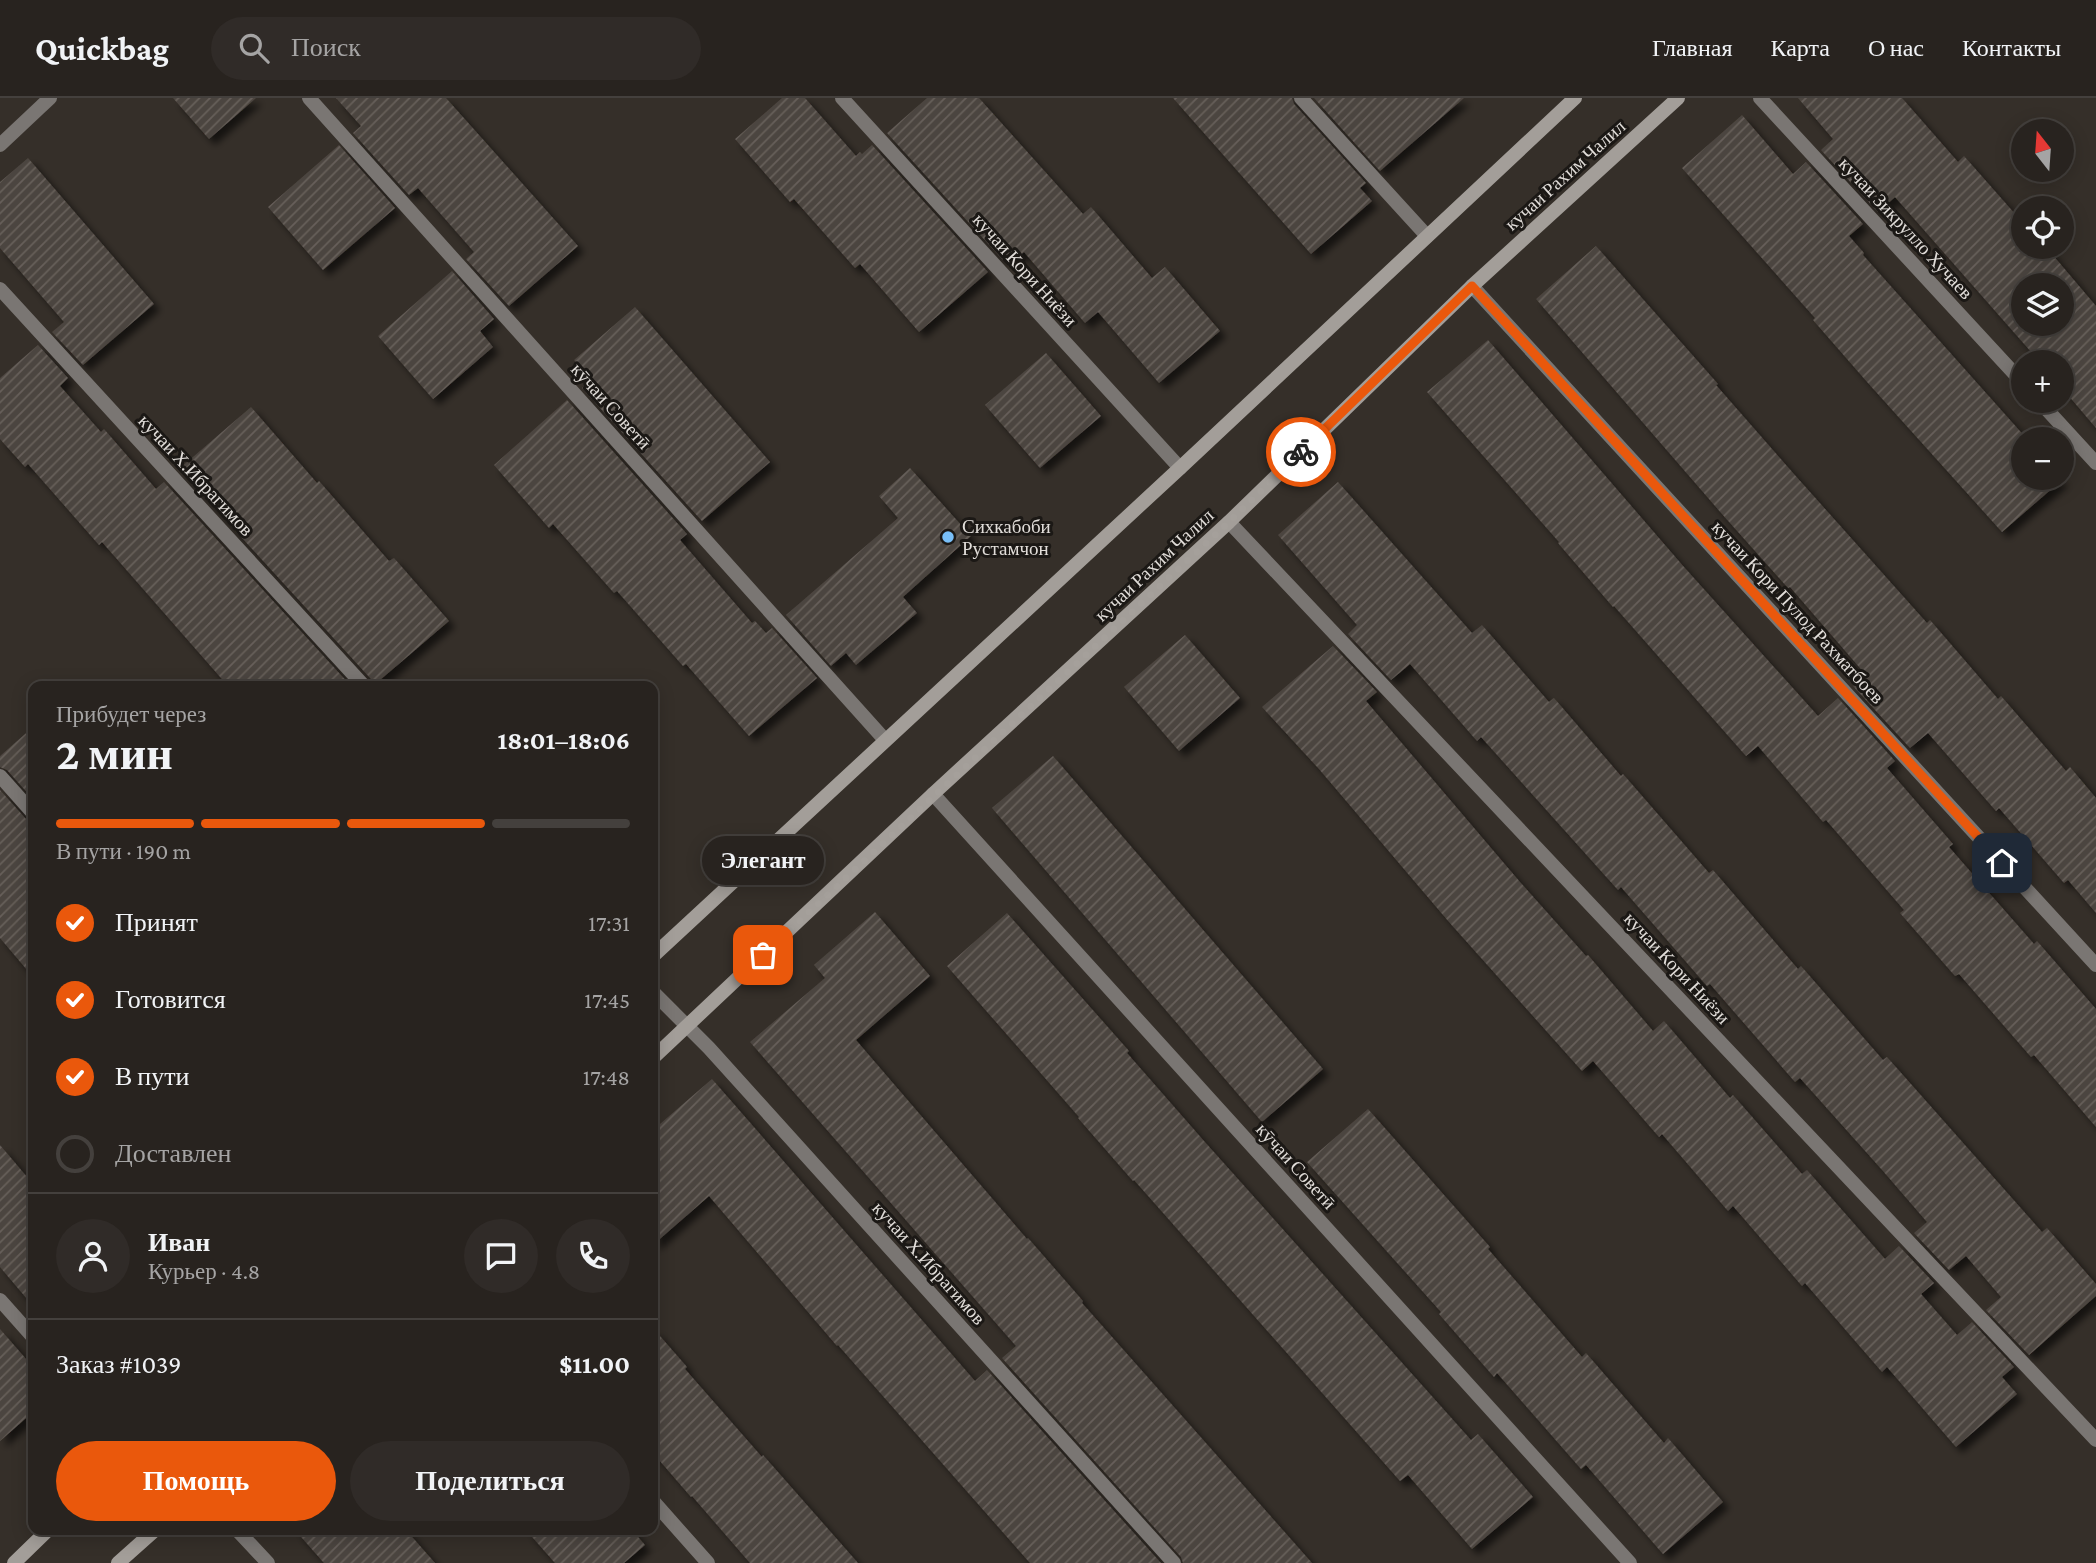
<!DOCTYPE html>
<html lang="ru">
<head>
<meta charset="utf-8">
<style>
  body { margin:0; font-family:"Crimson Pro",serif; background:#302b28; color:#f1f3f6; height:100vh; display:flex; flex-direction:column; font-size:26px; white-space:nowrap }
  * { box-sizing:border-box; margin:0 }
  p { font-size:23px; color:#a5a4a4 }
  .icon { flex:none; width:38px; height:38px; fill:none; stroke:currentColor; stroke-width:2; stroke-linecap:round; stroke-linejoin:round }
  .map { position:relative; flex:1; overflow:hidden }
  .details { position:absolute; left:28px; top:583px; width:630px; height:854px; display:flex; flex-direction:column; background:#28231f; border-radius:14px; box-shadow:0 4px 18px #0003,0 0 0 2px #44403d }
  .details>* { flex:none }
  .needle { width:46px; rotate:343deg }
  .controls { position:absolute; left:2011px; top:21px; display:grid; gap:14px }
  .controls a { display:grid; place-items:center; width:63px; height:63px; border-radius:50%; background:#28231f; box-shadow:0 4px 18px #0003,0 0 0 2px #44403d; font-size:35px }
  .pin { position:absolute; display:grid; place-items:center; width:60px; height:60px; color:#fff; margin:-30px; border-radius:14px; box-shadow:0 4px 10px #0006 }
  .courier { position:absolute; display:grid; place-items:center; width:70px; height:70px; margin:-35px; border:5px solid #ea580c; border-radius:50%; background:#fff; color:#222; box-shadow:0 2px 9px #0007 }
  .bubble { position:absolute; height:49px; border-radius:24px; background:#28231f; box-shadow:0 4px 18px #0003,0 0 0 2px #44403d; font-size:23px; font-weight:700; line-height:49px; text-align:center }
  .head em { font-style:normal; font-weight:700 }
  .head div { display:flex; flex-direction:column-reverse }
  .head { display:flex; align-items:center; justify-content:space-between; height:119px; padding:0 28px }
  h1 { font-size:46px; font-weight:700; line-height:52px }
  .bar { display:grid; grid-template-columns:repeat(4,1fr); gap:10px 7px; align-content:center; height:84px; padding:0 28px }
  .bar i { height:9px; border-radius:5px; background:#44403d }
  .bar .current { background:#ea580c }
  .bar p { grid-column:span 4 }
  .line { display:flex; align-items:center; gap:18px; padding:0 28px; border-top:2px solid #44403d }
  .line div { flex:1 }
  .round { display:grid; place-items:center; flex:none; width:74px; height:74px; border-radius:37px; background:#302b28 }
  ol { padding:0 28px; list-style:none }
  li { display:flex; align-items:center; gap:21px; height:77px }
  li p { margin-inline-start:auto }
  li .icon { padding:7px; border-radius:50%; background:#ea580c; color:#fff; stroke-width:4 }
  li:last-child { color:#a5a4a4 }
  li i { width:38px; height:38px; border:4px solid #44403d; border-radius:50% }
  .primary-button { display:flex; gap:14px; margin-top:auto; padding:14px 28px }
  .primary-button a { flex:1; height:80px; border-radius:42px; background:#ea580c; color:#fff; font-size:28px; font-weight:700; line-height:80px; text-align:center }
  .primary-button a+a { background:#302b28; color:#f1f3f6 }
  header { display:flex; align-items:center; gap:42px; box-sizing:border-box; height:98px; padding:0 35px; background:#28231f; border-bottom:2px solid #44403d }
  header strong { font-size:33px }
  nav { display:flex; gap:38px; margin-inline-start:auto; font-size:24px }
  .search { width:490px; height:63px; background:#302b28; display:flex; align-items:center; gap:18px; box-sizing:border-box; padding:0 24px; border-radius:38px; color:#a5a4a4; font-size:26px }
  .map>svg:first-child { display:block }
</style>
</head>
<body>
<header>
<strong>Quickbag</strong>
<div class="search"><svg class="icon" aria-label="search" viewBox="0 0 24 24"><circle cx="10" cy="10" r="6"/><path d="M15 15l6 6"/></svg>Поиск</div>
<nav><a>Главная</a><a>Карта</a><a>О нас</a><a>Контакты</a></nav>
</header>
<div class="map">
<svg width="2096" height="1465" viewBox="0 0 2096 1465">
  <defs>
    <pattern id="building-hatch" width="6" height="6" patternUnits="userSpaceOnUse" patternTransform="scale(1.75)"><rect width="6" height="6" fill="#4c453f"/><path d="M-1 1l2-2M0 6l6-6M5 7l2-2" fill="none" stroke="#665f5a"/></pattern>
    <filter id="shadow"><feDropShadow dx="6" dy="6" stdDeviation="3.5" flood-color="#0009"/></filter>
  </defs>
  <rect width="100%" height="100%" fill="#352f29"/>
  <g fill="url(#building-hatch)" fill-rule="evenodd" filter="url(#shadow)">
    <path d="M 173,0 L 256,0 L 209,41 Z"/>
    <path d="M 336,0 L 446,0 L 578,148 L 509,208 L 466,161 L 474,154 L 418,90 L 409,97 L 353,35 L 361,28 Z"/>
    <path d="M 782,0 L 805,0 L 856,58 L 860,54 L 862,56 L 872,47 L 988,174 L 919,234 L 860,166 L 855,170 L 794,101 L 790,104 L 735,41 Z"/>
    <path d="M 927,0 L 979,0 L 1083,116 L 1091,109 L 1152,180 L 1165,169 L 1220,233 L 1159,285 L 1098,214 L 1085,225 L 1024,154 L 1016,161 L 1010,155 L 1003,162 L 887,35 Z"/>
    <path d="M 1173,0 L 1292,0 L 1294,6 L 1366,85 L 1360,90 L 1372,103 L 1311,156 Z"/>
    <path d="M 1314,0 L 1464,0 L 1380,73 Z"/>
    <path d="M 1798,0 L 1902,0 L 1958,64 L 1964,58 L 2023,125 L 2023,149 L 2046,149 L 2096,208 L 2096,330 L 2062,290 L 2062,264 L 2040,264 L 1895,99 L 1878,114 L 1821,52 L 1833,41 ZM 2023,187 L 2062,187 L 2062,226 L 2023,226 Z"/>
    <path d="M 1742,17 L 1793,76 L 1806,64 L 1863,126 L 1849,138 L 1864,155 L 1863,157 L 2027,341 L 2023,341 L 2023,380 L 2060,380 L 2062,382 L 2002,434 L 1868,285 L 1813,222 L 1815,220 L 1682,70 Z"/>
    <path d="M 339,47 L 395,110 L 323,172 L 268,109 Z"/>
    <path d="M 28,60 L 154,206 L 83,267 L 52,234 L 64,224 L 0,150 L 0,84 Z"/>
    <path d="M 1596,148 L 1718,286 L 1716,287 L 1793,375 L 1927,525 L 1930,522 L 1998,601 L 2001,598 L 2066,673 L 2070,669 L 2096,700 L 2096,815 L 2068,782 L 2064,785 L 1999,710 L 1996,713 L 1928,635 L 1910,650 L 1853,588 L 1866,577 L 1790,489 L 1788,490 L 1722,416 L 1536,201 Z"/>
    <path d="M 452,173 L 494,221 L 480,233 L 493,249 L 433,301 L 378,238 Z"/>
    <path d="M 635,209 L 770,364 L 702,423 L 582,290 L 592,281 L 574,262 Z"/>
    <path d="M 1488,242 L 1684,469 L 1818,618 L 1838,600 L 1895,663 L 1887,670 L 1953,746 L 1949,749 L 2034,846 L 2037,843 L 2096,911 L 2096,1029 L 2034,957 L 2031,959 L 1959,876 L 1955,878 L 1900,815 L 1904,812 L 1826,722 L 1823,724 L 1758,648 L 1746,658 L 1614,508 L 1613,509 L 1558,445 L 1559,444 L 1427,294 Z"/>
    <path d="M 38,247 L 68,280 L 60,288 L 101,334 L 104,331 L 156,391 L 164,384 L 351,588 L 228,588 L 102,444 L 99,447 L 28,366 L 25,369 L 0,341 L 0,280 Z"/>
    <path d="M 1046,255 L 1101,318 L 1040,370 L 985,307 Z"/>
    <path d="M 567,302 L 687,436 L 680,442 L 752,525 L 755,523 L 766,535 L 772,530 L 817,580 L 749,638 L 686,566 L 683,568 L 617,493 L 614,495 L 553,426 L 549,430 L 494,367 Z"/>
    <path d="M 251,309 L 317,385 L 319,383 L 389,463 L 394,460 L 449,523 L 373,588 L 371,581 L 179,371 Z"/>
    <path d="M 910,370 L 971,438 L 903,499 L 917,515 L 856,567 L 846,555 L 831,568 L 786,517 L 898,420 L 879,398 Z"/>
    <path d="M 1338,384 L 1472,535 L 1482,527 L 1549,604 L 1554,600 L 1621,678 L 1623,676 L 1709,775 L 1713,772 L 1798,871 L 1801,868 L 1883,962 L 1887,959 L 2042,1134 L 2047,1130 L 2096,1186 L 2096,1198 L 2029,1257 L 1986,1212 L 2001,1199 L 1966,1158 L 1949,1172 L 1914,1135 L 1927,1124 L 1883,1073 L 1800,980 L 1795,984 L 1710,886 L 1707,888 L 1621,789 L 1618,792 L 1481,639 L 1477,643 L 1410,566 L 1391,582 L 1348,536 L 1357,527 L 1278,437 Z"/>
    <path d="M 1185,537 L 1240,600 L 1179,653 L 1124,589 Z"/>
    <path d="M 1333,548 L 1377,594 L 1366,603 L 1520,784 L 1586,858 L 1588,857 L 1653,933 L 1664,923 L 1730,1000 L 1733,997 L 1802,1076 L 1807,1072 L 1885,1161 L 1899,1148 L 1934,1185 L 1921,1196 L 1957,1237 L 1972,1224 L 2014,1269 L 2002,1279 L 2017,1296 L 1956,1349 L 1887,1269 L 1882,1274 L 1805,1185 L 1802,1188 L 1733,1108 L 1728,1113 L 1662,1036 L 1659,1039 L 1593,963 L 1582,973 L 1449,824 L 1319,671 L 1262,609 Z"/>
    <path d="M 33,629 L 33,701 L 7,672 L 0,669 L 0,658 Z"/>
    <path d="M 1053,658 L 1323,971 L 1262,1024 L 992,710 Z"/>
    <path d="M 0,692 L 26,721 L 33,724 L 33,879 L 0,840 Z"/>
    <path d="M 875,814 L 930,878 L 856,942 L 1027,1141 L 1028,1140 L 1083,1203 L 1082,1205 L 1312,1465 L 1183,1465 L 1181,1459 L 1002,1260 L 1016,1248 L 750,944 L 825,880 L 814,867 Z"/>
    <path d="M 1007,815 L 1129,953 L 1127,955 L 1204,1043 L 1471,1342 L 1478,1336 L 1533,1399 L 1472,1451 L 1408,1377 L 1400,1383 L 1134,1082 L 1133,1083 L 1078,1020 L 1079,1019 L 947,868 Z"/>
    <path d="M 712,981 L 975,1283 L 987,1272 L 1161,1465 L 1030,1465 L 838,1247 L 837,1248 L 709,1098 L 653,1147 L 653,1032 Z"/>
    <path d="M 1368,1011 L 1490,1149 L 1488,1151 L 1582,1259 L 1586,1255 L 1664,1345 L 1668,1340 L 1723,1404 L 1663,1456 L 1586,1367 L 1581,1371 L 1497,1275 L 1494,1279 L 1439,1216 L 1441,1214 L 1307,1064 Z"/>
    <path d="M 0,1047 L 33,1086 L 33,1208 L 0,1169 Z"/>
    <path d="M 653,1230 L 687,1269 L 685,1271 L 762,1359 L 763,1357 L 858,1465 L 750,1465 L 692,1398 L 691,1399 L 653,1355 Z"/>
    <path d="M 0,1231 L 33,1269 L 33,1314 L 0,1343 Z"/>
    <path d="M 295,1432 L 406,1432 L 435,1465 L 324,1465 Z"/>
    <path d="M 526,1432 L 632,1432 L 645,1447 L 624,1465 L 555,1465 Z"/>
  </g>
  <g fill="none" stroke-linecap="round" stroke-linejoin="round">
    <path stroke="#7a7673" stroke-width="14" d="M 653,894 L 687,928"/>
    <g stroke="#7a7673" stroke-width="14">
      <path d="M 309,0 L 885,642"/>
      <path d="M 842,0 L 1180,370"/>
      <path d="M 1301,0 L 1427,138"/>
      <path d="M 1760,0 L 2023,285"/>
      <path d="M 0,47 L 50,0"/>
      <path d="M 1472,188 L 2096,867"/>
      <path d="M 0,191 L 364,588"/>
      <path d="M 2039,303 L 2096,365"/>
      <path d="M 1229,424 L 2096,1342"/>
      <path d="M 0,678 L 33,715"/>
      <path d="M 933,696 L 1630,1465"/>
      <path d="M 687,928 L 709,950 L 1174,1465"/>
      <path d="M 0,1202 L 33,1239"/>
      <path d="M 653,1403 L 708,1465"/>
      <path d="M 237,1432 L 268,1465"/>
    </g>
    <g stroke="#a39e99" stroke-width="14">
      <path d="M 653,858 L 1180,370 L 1575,0"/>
      <path d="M 653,960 L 933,696 L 1229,424 L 1472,188 L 1678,0"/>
      <path d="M 14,1465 L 48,1432"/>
      <path d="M 118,1465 L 155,1432"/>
    </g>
  </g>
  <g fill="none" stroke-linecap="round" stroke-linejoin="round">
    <path stroke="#a5a09b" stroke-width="7" stroke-dasharray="0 12.6" d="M 763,857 L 1229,424 L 1301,354"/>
    <path stroke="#ea580c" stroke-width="9" d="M 1301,354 L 1472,188 L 2002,765"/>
  </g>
  <circle fill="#79bff8" stroke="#1b1815" stroke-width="2.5" cx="948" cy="439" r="7"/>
  <g text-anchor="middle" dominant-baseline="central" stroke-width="6" stroke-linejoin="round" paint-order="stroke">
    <g font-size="19" fill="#e1ddd9" stroke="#1b1815">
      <text transform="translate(1565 77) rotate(-42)">кучаи Рахим Чалил</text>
      <text transform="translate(1906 130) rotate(47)">кучаи Зикрулло Хучаев</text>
      <text transform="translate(1025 172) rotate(48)">кучаи Кори Ниёзи</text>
      <text transform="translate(611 308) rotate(48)">кӯчаи Советӣ</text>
      <text transform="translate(196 377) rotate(47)">кучаи Х.Ибрагимов</text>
      <text transform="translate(1154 467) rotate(-43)">кучаи Рахим Чалил</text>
      <text transform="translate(1798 514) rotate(47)">кучаи Кори Пулод Рахматбоев</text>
      <text transform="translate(1677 870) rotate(47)">кучаи Кори Ниёзи</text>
      <text transform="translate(1296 1068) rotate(48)">кӯчаи Советӣ</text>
      <text transform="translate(929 1165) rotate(48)">кучаи Х.Ибрагимов</text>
    </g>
    <g font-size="19" fill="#e1ddd9" stroke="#1b1815" text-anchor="start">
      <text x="962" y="428">Сихкабоби<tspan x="962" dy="22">Рустамчон</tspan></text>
    </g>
  </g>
</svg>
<div class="controls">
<a><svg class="needle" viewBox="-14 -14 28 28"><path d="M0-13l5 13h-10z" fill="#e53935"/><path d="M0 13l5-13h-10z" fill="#a5a4a4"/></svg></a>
<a><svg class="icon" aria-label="locate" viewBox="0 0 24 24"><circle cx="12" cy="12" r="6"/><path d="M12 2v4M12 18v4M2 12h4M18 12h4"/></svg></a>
<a><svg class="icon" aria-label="layers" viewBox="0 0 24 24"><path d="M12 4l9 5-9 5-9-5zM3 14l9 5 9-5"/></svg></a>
<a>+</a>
<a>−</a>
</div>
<div class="pin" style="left:763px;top:857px;background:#ea580c"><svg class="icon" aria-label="bag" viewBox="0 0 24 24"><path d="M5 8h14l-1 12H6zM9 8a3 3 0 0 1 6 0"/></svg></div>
<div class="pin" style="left:2002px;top:765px;background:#1f2937"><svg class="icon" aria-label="home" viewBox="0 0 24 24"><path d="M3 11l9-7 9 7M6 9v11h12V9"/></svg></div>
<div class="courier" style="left:1301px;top:354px"><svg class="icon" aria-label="bike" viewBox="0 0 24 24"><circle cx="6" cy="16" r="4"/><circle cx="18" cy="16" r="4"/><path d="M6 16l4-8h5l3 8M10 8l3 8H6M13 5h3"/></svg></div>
<div class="bubble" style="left:702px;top:738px;width:122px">Элегант</div>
<section class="details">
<div class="head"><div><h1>2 мин</h1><p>Прибудет через</p></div><em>18:01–18:06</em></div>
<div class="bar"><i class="current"></i><i class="current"></i><i class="current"></i><i></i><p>В пути · 190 m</p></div>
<ol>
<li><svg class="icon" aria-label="check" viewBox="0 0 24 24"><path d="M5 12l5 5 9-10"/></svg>Принят<p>17:31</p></li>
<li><svg class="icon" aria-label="check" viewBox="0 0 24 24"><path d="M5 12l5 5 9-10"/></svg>Готовится<p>17:45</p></li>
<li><svg class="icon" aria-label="check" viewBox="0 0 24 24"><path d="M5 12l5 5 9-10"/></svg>В пути<p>17:48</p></li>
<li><i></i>Доставлен</li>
</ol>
<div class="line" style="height:126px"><a class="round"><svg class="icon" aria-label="person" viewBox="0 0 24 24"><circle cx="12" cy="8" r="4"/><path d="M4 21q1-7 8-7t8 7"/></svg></a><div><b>Иван</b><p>Курьер · 4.8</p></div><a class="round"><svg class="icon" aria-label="chat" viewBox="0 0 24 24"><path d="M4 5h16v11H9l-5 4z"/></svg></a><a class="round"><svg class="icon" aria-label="phone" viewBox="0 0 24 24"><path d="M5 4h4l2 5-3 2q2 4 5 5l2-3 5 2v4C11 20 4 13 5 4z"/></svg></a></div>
<div class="line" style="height:91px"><div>Заказ #1039</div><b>$11.00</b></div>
<div class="primary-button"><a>Помощь</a><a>Поделиться</a></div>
</section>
</div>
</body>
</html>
